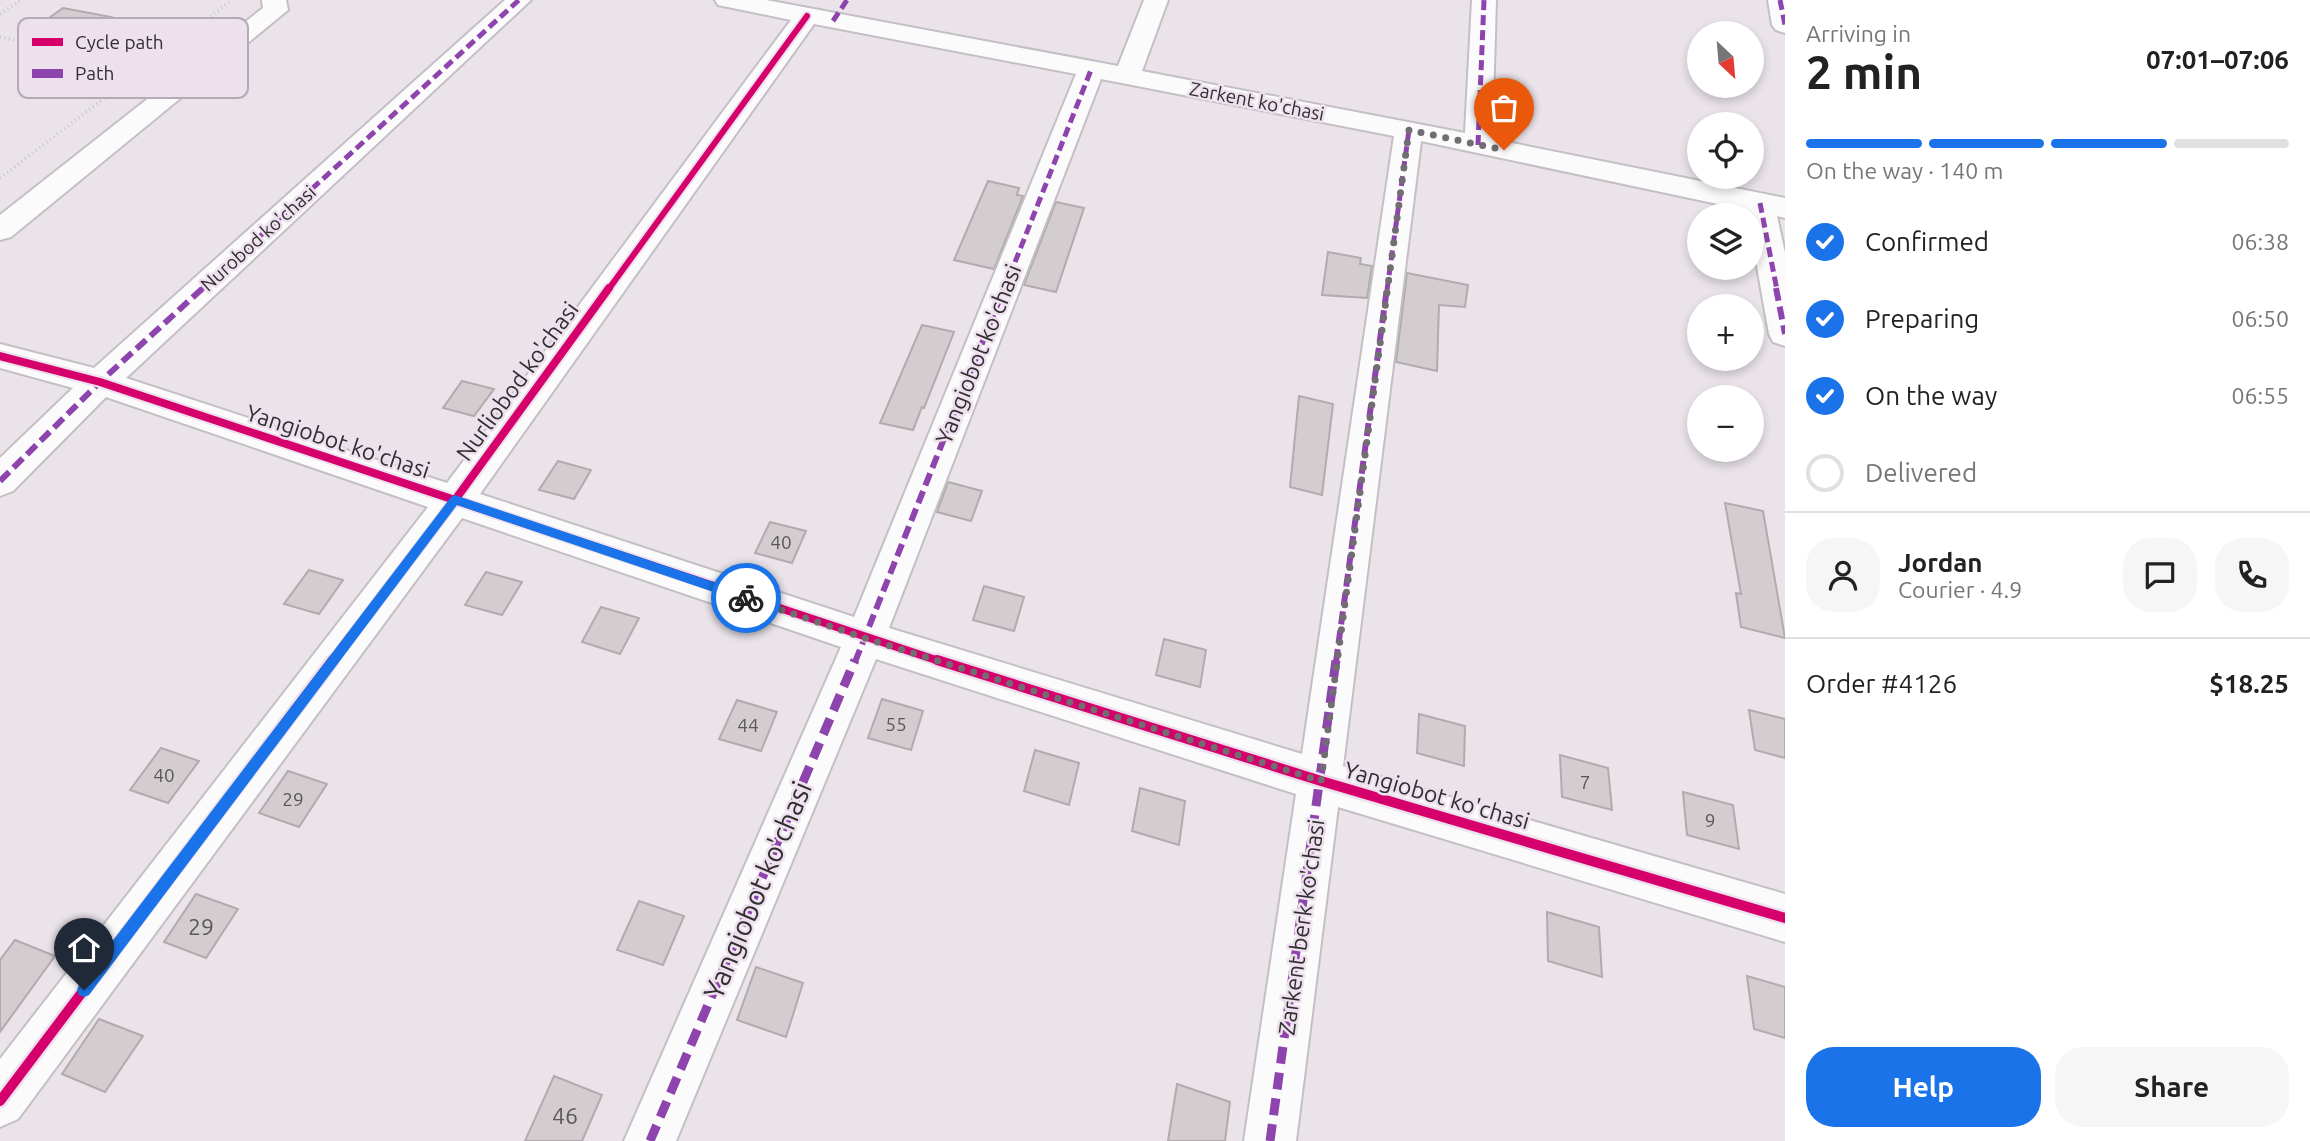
<!DOCTYPE html>
<html lang="en">
<head>
<meta charset="utf-8">
<style>
  body { margin:0; font-family:Ubuntu,sans-serif; background:#f6f6f6; color:#222; height:100vh; display:flex; flex-direction:column; font-size:26px; white-space:nowrap }
  * { box-sizing:border-box; margin:0 }
  p { font-size:23px; color:#767676 }
  .icon { flex:none; width:38px; height:38px; fill:none; stroke:currentColor; stroke-width:2; stroke-linecap:round; stroke-linejoin:round }
  .map { position:relative; flex:1; overflow:hidden }
  .panel { display:flex; flex-direction:column; background:#fff; width:525px }
  .panel>* { flex:none }
  .needle { width:46px; rotate:154deg }
  .fabs { position:absolute; left:1687px; top:21px; display:grid; gap:14px }
  .fabs a { display:grid; place-items:center; width:77px; height:77px; border-radius:50%; background:#fff; box-shadow:0 4px 10px #0003; font-size:35px }
  .pin { position:absolute; display:grid; place-items:center; width:60px; height:60px; color:#fff; margin:-72px -30px; border-radius:50% 50% 50% 0; rotate:-45deg; box-shadow:0 0 7px #0007 }
  .pin .icon { rotate:45deg }
  .courier { position:absolute; display:grid; place-items:center; width:70px; height:70px; margin:-35px; border:5px solid #1a73e8; border-radius:50%; background:#fff; color:#222; box-shadow:0 2px 9px #0007 }
  .summary em { font-style:normal; font-weight:700 }
  .summary div { display:flex; flex-direction:column-reverse }
  .summary { display:flex; align-items:center; justify-content:space-between; height:119px; padding:0 21px }
  h1 { font-size:46px; font-weight:700; line-height:52px }
  .bar { display:grid; grid-template-columns:repeat(4,1fr); gap:10px 7px; align-content:center; height:84px; padding:0 21px }
  .bar i { height:9px; border-radius:5px; background:#e0e0e0 }
  .bar .on { background:#1a73e8 }
  .bar p { grid-column:span 4 }
  .line { display:flex; align-items:center; gap:18px; padding:0 21px; border-top:2px solid #e0e0e0 }
  .line div { flex:1 }
  .round { display:grid; place-items:center; flex:none; width:74px; height:74px; border-radius:28px; background:#f6f6f6 }
  ol { padding:0 21px; list-style:none }
  li { display:flex; align-items:center; gap:21px; height:77px }
  li p { margin-inline-start:auto }
  li .icon { padding:7px; border-radius:50%; background:#1a73e8; color:#fff; stroke-width:4 }
  li:last-child { color:#767676 }
  li i { width:38px; height:38px; border:4px solid #e0e0e0; border-radius:50% }
  .cta { display:flex; gap:14px; margin-top:auto; padding:14px 21px }
  .cta a { flex:1; height:80px; border-radius:28px; background:#1a73e8; color:#fff; font-size:28px; font-weight:700; line-height:80px; text-align:center }
  .cta a+a { background:#f6f6f6; color:#222 }
  main { display:flex; flex:1; min-height:0 }
  .map>svg:first-child { display:block }
</style>
</head>
<body>
<main>
<div class="map">
<svg width="1785" height="1141" viewBox="0 0 1785 1141">
  <rect width="100%" height="100%" fill="#eae4ea"/>
  <g fill="#d3cdcf" stroke="#b1abae" stroke-width="2">
    <path d="M 63,8 L 111,17 L 70,47 L 22,37 Z"/>
    <path d="M 988,181 L 1019,188 L 1017,195 L 1023,196 L 994,269 L 954,260 Z"/>
    <path d="M 1056,202 L 1084,208 L 1056,292 L 1024,285 Z"/>
    <path d="M 1328,252 L 1361,258 L 1360,264 L 1372,266 L 1367,298 L 1322,295 Z"/>
    <path d="M 1407,273 L 1468,285 L 1465,307 L 1439,305 L 1437,371 L 1396,362 Z"/>
    <path d="M 922,325 L 954,332 L 924,408 L 922,407 L 913,430 L 880,423 Z"/>
    <path d="M 462,381 L 494,389 L 474,416 L 443,408 Z"/>
    <path d="M 1299,396 L 1333,404 L 1322,495 L 1290,487 Z"/>
    <path d="M 558,461 L 591,470 L 574,499 L 539,490 Z"/>
    <path d="M 948,482 L 982,491 L 971,521 L 937,512 Z"/>
    <path d="M 1725,503 L 1763,511 L 1785,638 L 1741,627 L 1736,593 L 1741,594 Z"/>
    <path d="M 770,522 L 806,531 L 792,563 L 755,553 Z"/>
    <path d="M 309,570 L 343,580 L 319,614 L 284,604 Z"/>
    <path d="M 486,572 L 522,582 L 502,615 L 465,605 Z"/>
    <path d="M 984,586 L 1024,597 L 1014,631 L 973,620 Z"/>
    <path d="M 601,607 L 639,618 L 620,654 L 582,642 Z"/>
    <path d="M 1164,639 L 1206,650 L 1200,687 L 1156,675 Z"/>
    <path d="M 882,699 L 923,711 L 911,750 L 868,738 Z"/>
    <path d="M 737,700 L 777,712 L 761,751 L 719,739 Z"/>
    <path d="M 1749,710 L 1785,719 L 1785,758 L 1755,750 Z"/>
    <path d="M 1419,714 L 1465,726 L 1464,766 L 1417,753 Z"/>
    <path d="M 161,748 L 199,761 L 168,803 L 130,790 Z"/>
    <path d="M 1035,750 L 1079,763 L 1069,805 L 1024,791 Z"/>
    <path d="M 1560,755 L 1608,768 L 1612,810 L 1562,797 Z"/>
    <path d="M 288,771 L 327,784 L 299,827 L 259,813 Z"/>
    <path d="M 1140,788 L 1185,801 L 1179,845 L 1132,831 Z"/>
    <path d="M 1683,792 L 1733,805 L 1739,849 L 1687,835 Z"/>
    <path d="M 196,894 L 238,909 L 206,958 L 164,942 Z"/>
    <path d="M 639,901 L 684,916 L 663,965 L 617,950 Z"/>
    <path d="M 1547,912 L 1599,927 L 1602,977 L 1548,961 Z"/>
    <path d="M 15,940 L 55,956 L 0,1032 L 0,960 Z"/>
    <path d="M 756,967 L 803,983 L 786,1037 L 737,1020 Z"/>
    <path d="M 1747,976 L 1785,987 L 1785,1038 L 1754,1029 Z"/>
    <path d="M 99,1019 L 143,1036 L 105,1092 L 62,1074 Z"/>
    <path d="M 554,1076 L 602,1095 L 582,1141 L 525,1141 Z"/>
    <path d="M 1177,1084 L 1230,1102 L 1225,1141 L 1168,1141 Z"/>
  </g>
  <g fill="none" stroke-linecap="round" stroke-linejoin="round">
    <defs>
      <g id="minor">
        <path d="M 262,0 L 286,0 L 288,10 L 11,237 L 0,240 L 0,215 L 263,8 Z"/>
        <path d="M 505,0 L 531,0 L 126,378 L 447,483 L 791,20 L 718,5 L 715,0 L 766,0 L 1118,66 L 1144,0 L 1168,0 L 1142,71 L 1465,133 L 1472,0 L 1496,0 L 1492,139 L 1785,198 L 1785,218 L 1777,216 L 1785,253 L 1785,346 L 1773,342 L 1769,334 L 1752,239 L 1752,215 L 1747,215 L 1746,210 L 1421,141 L 1343,766 L 1785,894 L 1785,942 L 1338,807 L 1296,1141 L 1244,1141 L 1296,794 L 876,659 L 676,1141 L 624,1141 L 841,647 L 462,518 L 18,1119 L 0,1127 L 0,1059 L 428,507 L 106,397 L 13,491 L 0,496 L 0,458 L 73,388 L 0,368 L 0,344 L 94,368 ZM 814,24 L 1076,74 L 854,617 L 480,494 ZM 1101,79 L 1394,136 L 1302,754 L 889,628 Z"/>
        <path d="M 1768,0 L 1785,0 L 1785,33 L 1776,30 L 1772,25 Z"/>
      </g>
    </defs>
    <use href="#minor" stroke="#c4bfc4" stroke-width="4"/>
    <g stroke="#c8c7c8" stroke-width="3.5" stroke-dasharray="1 3.5" stroke-linecap="butt">
      <path d="M 0,14 L 21,0"/>
      <path d="M 0,37 L 143,67"/>
      <path d="M 0,178 L 232,0"/>
    </g>
    <use href="#minor" fill="#fcfbfc" fill-rule="evenodd"/>
    <g stroke="#8e44ad" stroke-width="5" stroke-dasharray="10 5" stroke-linecap="butt">
      <path d="M 1780,0 L 1785,25"/>
      <path d="M 833,21 L 847,0"/>
      <path d="M 1478,145 L 1484,0"/>
      <path d="M 1760,203 L 1777,290"/>
      <path d="M 201,290 L 519,0"/>
      <path d="M 1004,290 L 1091,70"/>
      <path d="M 1387,290 L 1409,130"/>
    </g>
    <g stroke="#8e44ad" stroke-width="6" stroke-dasharray="13 6" stroke-linecap="butt">
      <path d="M 1776,288 L 1785,334"/>
      <path d="M 0,481 L 100,382 L 203,288"/>
      <path d="M 855,662 L 1004,288"/>
      <path d="M 1336,662 L 1387,288"/>
    </g>
    <g stroke="#8e44ad" stroke-width="9" stroke-dasharray="17 9" stroke-linecap="butt">
      <path d="M 650,1141 L 855,660"/>
      <path d="M 1270,1141 L 1336,660"/>
    </g>
    <defs>
      <path id="cycleway-far2" d="M 608,290 L 807,16"/>
      <g id="cycleway-far1">
        <path d="M 0,356 L 100,382 L 942,662"/>
        <path d="M 332,662 L 455,500 L 609,288"/>
      </g>
      <g id="cycleway">
        <path d="M 937,660 L 1321,781 L 1785,918"/>
        <path d="M 0,1101 L 333,660"/>
      </g>
    </defs>
    <use href="#cycleway-far2" stroke="#ede1ed" stroke-width="10"/>
    <use href="#cycleway-far1" stroke="#ede1ed" stroke-width="12"/>
    <use href="#cycleway" stroke="#ede1ed" stroke-width="15"/>
    <use href="#cycleway-far2" stroke="#d6006c" stroke-width="6"/>
    <use href="#cycleway-far1" stroke="#d6006c" stroke-width="8"/>
    <use href="#cycleway" stroke="#d6006c" stroke-width="10"/>
  </g>
  <path fill="#1a73e8" d="M 455,495 L 746,593 L 752,598 L 746,603 L 457,505 L 89,995 L 84,997 L 79,995 L 77,990 L 79,985 L 451,497 Z"/>
  <g fill="none" stroke-linecap="round" stroke-linejoin="round">
    <path stroke="#726d72" stroke-width="7" stroke-dasharray="0 12.6" d="M 746,598 L 865,638 L 1321,781 L 1409,130 L 1504,150"/>
  </g>
  <g text-anchor="middle" dominant-baseline="central" stroke-width="5" stroke-linejoin="round" paint-order="stroke">
    <g font-size="19" fill="#322d31" stroke="#ede1ed">
      <text transform="translate(1257 101) rotate(11)">Zarkent ko'chasi</text>
      <text transform="translate(258 238) rotate(-42)">Nurobod ko'chasi</text>
    </g>
    <g font-size="19" fill="#5b5659">
      <text x="781" y="542">40</text>
      <text x="896" y="724">55</text>
      <text x="748" y="725">44</text>
      <text x="164" y="775">40</text>
      <text x="1585" y="782">7</text>
      <text x="293" y="799">29</text>
      <text x="1710" y="820">9</text>
    </g>
    <g font-size="23" fill="#322d31" stroke="#ede1ed">
      <text transform="translate(978 354) rotate(-68)">Yangiobot ko'chasi</text>
      <text transform="translate(517 381) rotate(-54)">Nurliobod ko'chasi</text>
      <text transform="translate(338 441) rotate(18)">Yangiobot ko'chasi</text>
      <text transform="translate(1437 795) rotate(16)">Yangiobot ko'chasi</text>
      <text transform="translate(1301 927) rotate(-82)">Zarkent berk ko'chasi</text>
    </g>
    <g font-size="23" fill="#5b5659">
      <text x="201" y="926">29</text>
      <text x="565" y="1115">46</text>
    </g>
    <g font-size="28" fill="#322d31" stroke="#ede1ed">
      <text transform="translate(757 890) rotate(-67)">Yangiobot ko'chasi</text>
    </g>
  </g>
  <rect x="18" y="18" width="230" height="80" rx="10" fill="#ede1ed" stroke="#b5abb5" stroke-width="2"/>
  <rect x="32" y="38" width="31" height="8" fill="#d6006c"/>
  <rect x="32" y="69" width="31" height="9" fill="#8e44ad"/>
  <g font-size="19" fill="#322d31">
    <text x="75" y="49">Cycle path</text>
    <text x="75" y="80">Path</text>
  </g>
</svg>
<div class="fabs">
<a><svg class="needle" viewBox="-14 -14 28 28"><path d="M0-13l5 13h-10z" fill="#e53935"/><path d="M0 13l5-13h-10z" fill="#767676"/></svg></a>
<a><svg class="icon" aria-label="locate" viewBox="0 0 24 24"><circle cx="12" cy="12" r="6"/><path d="M12 2v4M12 18v4M2 12h4M18 12h4"/></svg></a>
<a><svg class="icon" aria-label="layers" viewBox="0 0 24 24"><path d="M12 4l9 5-9 5-9-5zM3 14l9 5 9-5"/></svg></a>
<a>+</a>
<a>−</a>
</div>
<div class="pin" style="left:1504px;top:150px;background:#ea580c"><svg class="icon" aria-label="bag" viewBox="0 0 24 24"><path d="M5 8h14l-1 12H6zM9 8a3 3 0 0 1 6 0"/></svg></div>
<div class="pin" style="left:84px;top:990px;background:#1f2937"><svg class="icon" aria-label="home" viewBox="0 0 24 24"><path d="M3 11l9-7 9 7M6 9v11h12V9"/></svg></div>
<div class="courier" style="left:746px;top:598px"><svg class="icon" aria-label="bike" viewBox="0 0 24 24"><circle cx="6" cy="16" r="4"/><circle cx="18" cy="16" r="4"/><path d="M6 16l4-8h5l3 8M10 8l3 8H6M13 5h3"/></svg></div>
</div>
<section class="panel">
<div class="summary"><div><h1>2 min</h1><p>Arriving in</p></div><em>07:01–07:06</em></div>
<div class="bar"><i class="on"></i><i class="on"></i><i class="on"></i><i></i><p>On the way · 140 m</p></div>
<ol>
<li><svg class="icon" aria-label="check" viewBox="0 0 24 24"><path d="M5 12l5 5 9-10"/></svg>Confirmed<p>06:38</p></li>
<li><svg class="icon" aria-label="check" viewBox="0 0 24 24"><path d="M5 12l5 5 9-10"/></svg>Preparing<p>06:50</p></li>
<li><svg class="icon" aria-label="check" viewBox="0 0 24 24"><path d="M5 12l5 5 9-10"/></svg>On the way<p>06:55</p></li>
<li><i></i>Delivered</li>
</ol>
<div class="line" style="height:126px"><a class="round"><svg class="icon" aria-label="person" viewBox="0 0 24 24"><circle cx="12" cy="8" r="4"/><path d="M4 21q1-7 8-7t8 7"/></svg></a><div><b>Jordan</b><p>Courier · 4.9</p></div><a class="round"><svg class="icon" aria-label="chat" viewBox="0 0 24 24"><path d="M4 5h16v11H9l-5 4z"/></svg></a><a class="round"><svg class="icon" aria-label="phone" viewBox="0 0 24 24"><path d="M5 4h4l2 5-3 2q2 4 5 5l2-3 5 2v4C11 20 4 13 5 4z"/></svg></a></div>
<div class="line" style="height:91px"><div>Order #4126</div><b>$18.25</b></div>
<div class="cta"><a>Help</a><a>Share</a></div>
</section>
</main>
</body>
</html>
